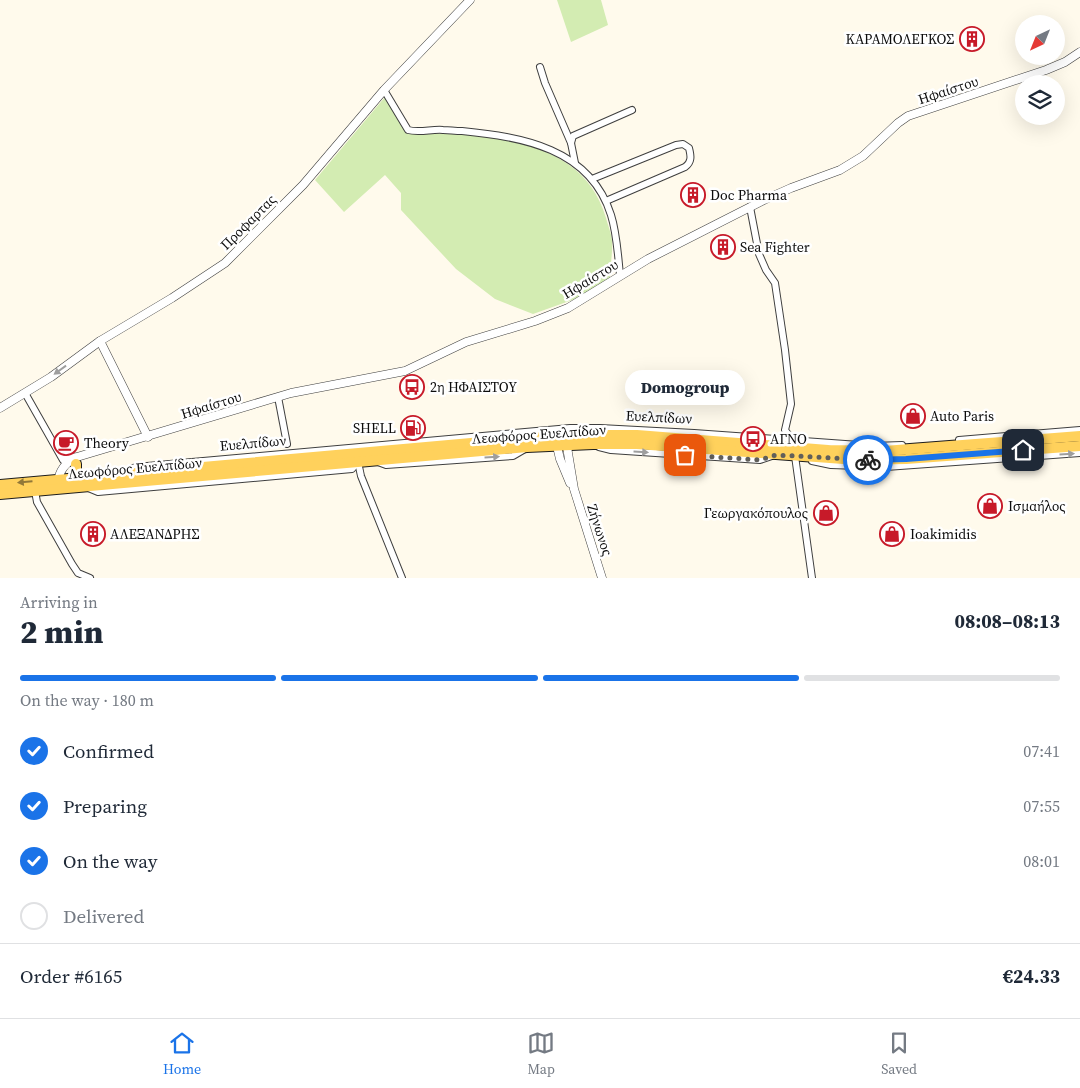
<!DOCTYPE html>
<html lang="en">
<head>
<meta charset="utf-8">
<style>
  body { margin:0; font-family:"Source Serif 4",serif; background:#f2f2f3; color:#1f2937; height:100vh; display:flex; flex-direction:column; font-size:19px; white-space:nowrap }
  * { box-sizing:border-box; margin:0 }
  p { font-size:16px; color:#747a83 }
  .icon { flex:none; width:28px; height:28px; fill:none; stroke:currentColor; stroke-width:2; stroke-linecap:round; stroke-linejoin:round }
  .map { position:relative; height:578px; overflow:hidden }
  .side { display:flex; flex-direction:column; background:#fff; flex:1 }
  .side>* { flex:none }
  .needle { width:32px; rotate:223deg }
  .controls { position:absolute; left:1015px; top:15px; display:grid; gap:10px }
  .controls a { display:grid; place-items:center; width:50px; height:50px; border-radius:50%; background:#fff; box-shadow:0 5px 20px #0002; font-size:25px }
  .pin { position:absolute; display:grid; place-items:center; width:42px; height:42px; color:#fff; margin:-21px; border-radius:10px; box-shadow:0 2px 8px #0006 }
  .courier { position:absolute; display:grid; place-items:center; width:50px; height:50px; margin:-25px; border:4px solid #1a73e8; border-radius:50%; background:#fff; color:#222; box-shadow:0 1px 6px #0007 }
  .bubble { position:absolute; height:35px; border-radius:18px; background:#fff; box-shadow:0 5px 20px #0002; font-size:16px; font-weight:800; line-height:35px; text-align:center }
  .overview em { font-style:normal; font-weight:800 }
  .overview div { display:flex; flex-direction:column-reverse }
  .overview { display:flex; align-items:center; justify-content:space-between; height:85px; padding:0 20px }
  h1 { font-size:32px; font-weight:800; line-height:38px }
  .bar { display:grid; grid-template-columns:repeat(4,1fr); gap:8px 5px; align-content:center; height:60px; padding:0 20px }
  .bar i { height:6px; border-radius:4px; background:#e0e1e3 }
  .bar .current { background:#1a73e8 }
  .bar p { grid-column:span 4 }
  .line { display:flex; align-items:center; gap:12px; padding:0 20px; border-top:1px solid #e0e1e3 }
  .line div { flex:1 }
  ol { padding:0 20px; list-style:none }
  li { display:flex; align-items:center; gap:15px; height:55px }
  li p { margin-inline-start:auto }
  li .icon { padding:5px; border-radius:50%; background:#1a73e8; color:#fff; stroke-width:4 }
  li:last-child { color:#747a83 }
  li i { width:28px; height:28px; border:2px solid #e0e1e3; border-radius:50% }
  .dock { display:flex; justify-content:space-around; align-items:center; height:70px; border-top:1px solid #e0e1e3; background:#fff; font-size:14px; color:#747a83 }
  .dock a { display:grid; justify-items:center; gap:2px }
  .dock .current { color:#1a73e8 }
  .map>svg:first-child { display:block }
</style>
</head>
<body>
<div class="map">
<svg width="1080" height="578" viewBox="0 0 1080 578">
  <rect width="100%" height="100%" fill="#fffaec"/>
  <g fill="#d3ecb2">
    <path d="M 557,0 L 601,0 L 608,25 L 571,42 Z"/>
    <path d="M 385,97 L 406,132 C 478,135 582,133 606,218 C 608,225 611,233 612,240 C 613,252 610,266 610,279 L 575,299 L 533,314 L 495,299 L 456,269 L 401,210 L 401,193 L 385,175 L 344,212 L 315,180 Z"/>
  </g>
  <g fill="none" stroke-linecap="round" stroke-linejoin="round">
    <defs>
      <g id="minor">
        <path d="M 540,67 L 545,83 L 571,143"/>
        <path d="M 384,90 L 408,130 C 419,133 432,129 443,130 C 449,130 455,131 462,131 C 522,137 590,148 611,215 C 617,234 618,256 620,275"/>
        <path d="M 575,163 L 571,143 L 573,136 L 632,110"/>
        <path d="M 592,179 L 676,145 L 683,144 L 689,148 C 691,156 692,162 685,167 L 606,201"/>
        <path d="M 750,207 L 759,254 L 766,270 L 775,283 L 785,350 L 791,404 L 785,430 L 793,441"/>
        <path d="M 25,393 L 63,460 L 69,456 L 77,457"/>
        <path d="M 278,397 L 287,444"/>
        <path d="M 959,440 L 1080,430"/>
        <path d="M 599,447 L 611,450 L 760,460 L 772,456"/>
        <path d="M 798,457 L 795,456 L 812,578"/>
        <path d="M 812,461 L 831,465 L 886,467 L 1080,453"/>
        <path d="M 358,462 L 361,476 L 402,578"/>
        <path d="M 378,462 L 386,465 L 513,456 L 525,449"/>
        <path d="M 127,470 L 136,467 L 570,428 L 600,428 L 694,433 L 873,446 L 902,445"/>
        <path d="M 86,487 L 98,492 L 352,469 L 358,462"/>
        <path d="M 35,491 L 37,502 L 72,564 L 78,573 L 90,578"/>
      </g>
      <g id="tertiary">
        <path d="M 100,341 L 148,437"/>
        <path d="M 0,408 L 51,377 L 100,341 L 172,298 L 225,263 L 303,185 L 384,90 L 470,0"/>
        <path d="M 566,441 L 574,489 L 602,578"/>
        <path d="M 556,442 L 560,459 L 570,483"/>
        <path d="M 59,484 C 57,472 66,462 77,457 L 291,393 L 405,371 L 466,342 L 535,321 L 568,308 L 648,259 L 764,200 L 791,188 L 840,170 L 863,156 L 898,123 L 908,116 L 1046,70 L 1065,62 L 1080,52"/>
      </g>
      <g id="primary">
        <path d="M 76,464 L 76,474 L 83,478"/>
        <path d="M 0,485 L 527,438 L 593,435 L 637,435 L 828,450 L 884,451 L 1080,436"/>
        <path d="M 0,494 L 527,447 L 593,444 L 637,444 L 857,460 L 906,459 L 1080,446"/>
      </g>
    </defs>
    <use href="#minor" stroke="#3f3f3f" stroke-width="8"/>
    <use href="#tertiary" stroke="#3f3f3f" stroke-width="9"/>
    <use href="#primary" stroke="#1d1d1d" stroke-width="12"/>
    <use href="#minor" stroke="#fff" stroke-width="6"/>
    <use href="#tertiary" stroke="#fff" stroke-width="8"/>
    <use href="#primary" stroke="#ffd15c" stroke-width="10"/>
  </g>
  <defs><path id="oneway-solid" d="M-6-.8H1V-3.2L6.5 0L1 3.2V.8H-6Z" transform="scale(1.25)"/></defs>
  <g fill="#9e9e9e">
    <use href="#oneway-solid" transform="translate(60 370) rotate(144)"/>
    <use href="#oneway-solid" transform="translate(641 452) rotate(4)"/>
    <use href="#oneway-solid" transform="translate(1067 454) rotate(-4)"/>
    <use href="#oneway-solid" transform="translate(492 457) rotate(-4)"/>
  </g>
  <use fill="#927838" href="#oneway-solid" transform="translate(25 482) rotate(175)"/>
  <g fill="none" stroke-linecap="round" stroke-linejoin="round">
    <path stroke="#615f5a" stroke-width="5" stroke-dasharray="0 9" d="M 685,455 L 760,460 L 776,455 L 868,460"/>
    <path stroke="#1a73e8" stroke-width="6" d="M 868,460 L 906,459 L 1023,450"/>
  </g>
  <defs>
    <symbol id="building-ring" viewBox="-11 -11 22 22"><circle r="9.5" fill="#fff" stroke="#c71a29" stroke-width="1.5"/><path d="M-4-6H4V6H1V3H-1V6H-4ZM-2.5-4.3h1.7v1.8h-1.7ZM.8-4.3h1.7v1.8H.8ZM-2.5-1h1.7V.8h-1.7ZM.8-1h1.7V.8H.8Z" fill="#c71a29"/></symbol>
    <symbol id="bus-ring" viewBox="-11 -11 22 22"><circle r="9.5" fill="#fff" stroke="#c71a29" stroke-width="1.5"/><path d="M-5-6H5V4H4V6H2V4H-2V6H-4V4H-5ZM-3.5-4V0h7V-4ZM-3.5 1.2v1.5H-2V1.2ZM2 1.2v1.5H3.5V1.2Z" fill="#c71a29"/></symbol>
    <symbol id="shop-ring" viewBox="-11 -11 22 22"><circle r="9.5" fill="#fff" stroke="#c71a29" stroke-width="1.5"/><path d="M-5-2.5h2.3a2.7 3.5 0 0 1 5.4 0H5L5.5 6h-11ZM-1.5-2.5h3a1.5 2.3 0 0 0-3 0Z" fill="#c71a29"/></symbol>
    <symbol id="fuel-ring" viewBox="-11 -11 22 22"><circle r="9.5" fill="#fff" stroke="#c71a29" stroke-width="1.5"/><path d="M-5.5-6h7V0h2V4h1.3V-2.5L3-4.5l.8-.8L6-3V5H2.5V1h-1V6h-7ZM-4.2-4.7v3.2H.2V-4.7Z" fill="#c71a29"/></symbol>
    <symbol id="cafe-ring" viewBox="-11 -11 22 22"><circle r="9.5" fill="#fff" stroke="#c71a29" stroke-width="1.5"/><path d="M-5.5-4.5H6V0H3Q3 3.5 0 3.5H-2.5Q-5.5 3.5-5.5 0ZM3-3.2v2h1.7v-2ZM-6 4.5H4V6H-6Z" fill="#c71a29"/></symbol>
  </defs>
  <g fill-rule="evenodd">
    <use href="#building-ring" x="958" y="25" width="28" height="28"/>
    <use href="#building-ring" x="679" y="181" width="28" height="28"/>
    <use href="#building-ring" x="709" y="233" width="28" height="28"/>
    <use href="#bus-ring" x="398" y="373" width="28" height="28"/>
    <use href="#shop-ring" x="899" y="402" width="28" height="28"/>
    <use href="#fuel-ring" x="399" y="414" width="28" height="28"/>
    <use href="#bus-ring" x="739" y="425" width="28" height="28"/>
    <use href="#cafe-ring" x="52" y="429" width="28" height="28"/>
    <use href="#shop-ring" x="976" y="492" width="28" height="28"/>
    <use href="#shop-ring" x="812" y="499" width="28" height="28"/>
    <use href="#building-ring" x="79" y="520" width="28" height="28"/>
    <use href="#shop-ring" x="878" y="520" width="28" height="28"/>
  </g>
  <g text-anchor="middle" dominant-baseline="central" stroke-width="5" stroke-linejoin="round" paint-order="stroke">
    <g font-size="14" fill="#0c0c0c" stroke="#fff" text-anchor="start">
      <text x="954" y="39" text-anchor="end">ΚΑΡΑΜΟΛΕΓΚΟΣ</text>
      <text x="710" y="195">Doc Pharma</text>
      <text x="740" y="247">Sea Fighter</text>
      <text x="430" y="387">2η ΗΦΑΙΣΤΟΥ</text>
      <text x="930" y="416">Auto Paris</text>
      <text x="396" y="428" text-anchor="end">SHELL</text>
      <text x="770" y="439">ΑΓΝΟ</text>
      <text x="84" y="443">Theory</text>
      <text x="1008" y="506">Ισμαήλος</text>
      <text x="808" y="513" text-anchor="end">Γεωργακόπουλος</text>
      <text x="110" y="534">ΑΛΕΞΑΝΔΡΗΣ</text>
      <text x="910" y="534">Ioakimidis</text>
    </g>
    <g font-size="14" fill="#0c0c0c" stroke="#fff">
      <text transform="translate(948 90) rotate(-18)">Ηφαίστου</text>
      <text transform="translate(248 222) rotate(-45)">Προφαρτας</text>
      <text transform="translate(590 279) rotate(-31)">Ηφαίστου</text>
      <text transform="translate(211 405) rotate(-17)">Ηφαίστου</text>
      <text transform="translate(659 417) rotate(3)">Ευελπίδων</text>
      <text transform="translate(539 434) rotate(-4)">Λεωφόρος Ευελπίδων</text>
      <text transform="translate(253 443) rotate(-5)">Ευελπίδων</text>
      <text transform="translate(135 468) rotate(-5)">Λεωφόρος Ευελπίδων</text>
      <text transform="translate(600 530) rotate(72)">Ζήνωνος</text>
    </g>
  </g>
</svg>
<div class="controls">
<a><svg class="needle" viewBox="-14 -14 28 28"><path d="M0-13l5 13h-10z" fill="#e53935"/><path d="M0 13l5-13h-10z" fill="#747a83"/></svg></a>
<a><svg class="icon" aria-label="layers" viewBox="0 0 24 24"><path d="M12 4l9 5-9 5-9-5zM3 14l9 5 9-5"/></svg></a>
</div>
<div class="pin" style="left:685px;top:455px;background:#ea580c"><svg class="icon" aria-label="bag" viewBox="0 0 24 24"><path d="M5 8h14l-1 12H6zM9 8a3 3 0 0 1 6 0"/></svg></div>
<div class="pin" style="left:1023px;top:450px;background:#1f2937"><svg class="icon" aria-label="home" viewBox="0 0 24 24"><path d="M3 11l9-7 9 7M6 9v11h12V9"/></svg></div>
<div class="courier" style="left:868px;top:460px"><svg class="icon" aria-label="bike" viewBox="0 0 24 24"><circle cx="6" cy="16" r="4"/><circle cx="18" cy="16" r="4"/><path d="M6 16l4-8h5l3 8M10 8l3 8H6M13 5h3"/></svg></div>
<div class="bubble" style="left:625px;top:370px;width:120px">Domogroup</div>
</div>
<section class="side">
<div class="overview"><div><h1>2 min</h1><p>Arriving in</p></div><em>08:08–08:13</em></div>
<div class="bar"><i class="current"></i><i class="current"></i><i class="current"></i><i></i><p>On the way · 180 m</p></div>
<ol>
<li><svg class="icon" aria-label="check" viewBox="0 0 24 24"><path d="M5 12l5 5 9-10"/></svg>Confirmed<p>07:41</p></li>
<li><svg class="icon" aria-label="check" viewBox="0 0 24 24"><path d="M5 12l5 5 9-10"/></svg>Preparing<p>07:55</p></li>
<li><svg class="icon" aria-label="check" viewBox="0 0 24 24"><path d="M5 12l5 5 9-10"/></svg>On the way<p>08:01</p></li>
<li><i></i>Delivered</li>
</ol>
<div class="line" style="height:65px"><div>Order #6165</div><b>€24.33</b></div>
</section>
<nav class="dock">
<a class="current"><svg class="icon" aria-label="home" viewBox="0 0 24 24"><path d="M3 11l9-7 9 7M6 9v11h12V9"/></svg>Home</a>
<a><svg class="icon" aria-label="map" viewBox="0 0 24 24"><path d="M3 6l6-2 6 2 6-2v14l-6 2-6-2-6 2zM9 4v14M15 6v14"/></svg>Map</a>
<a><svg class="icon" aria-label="saved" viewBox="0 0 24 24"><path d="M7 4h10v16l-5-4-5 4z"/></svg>Saved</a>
</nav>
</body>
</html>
